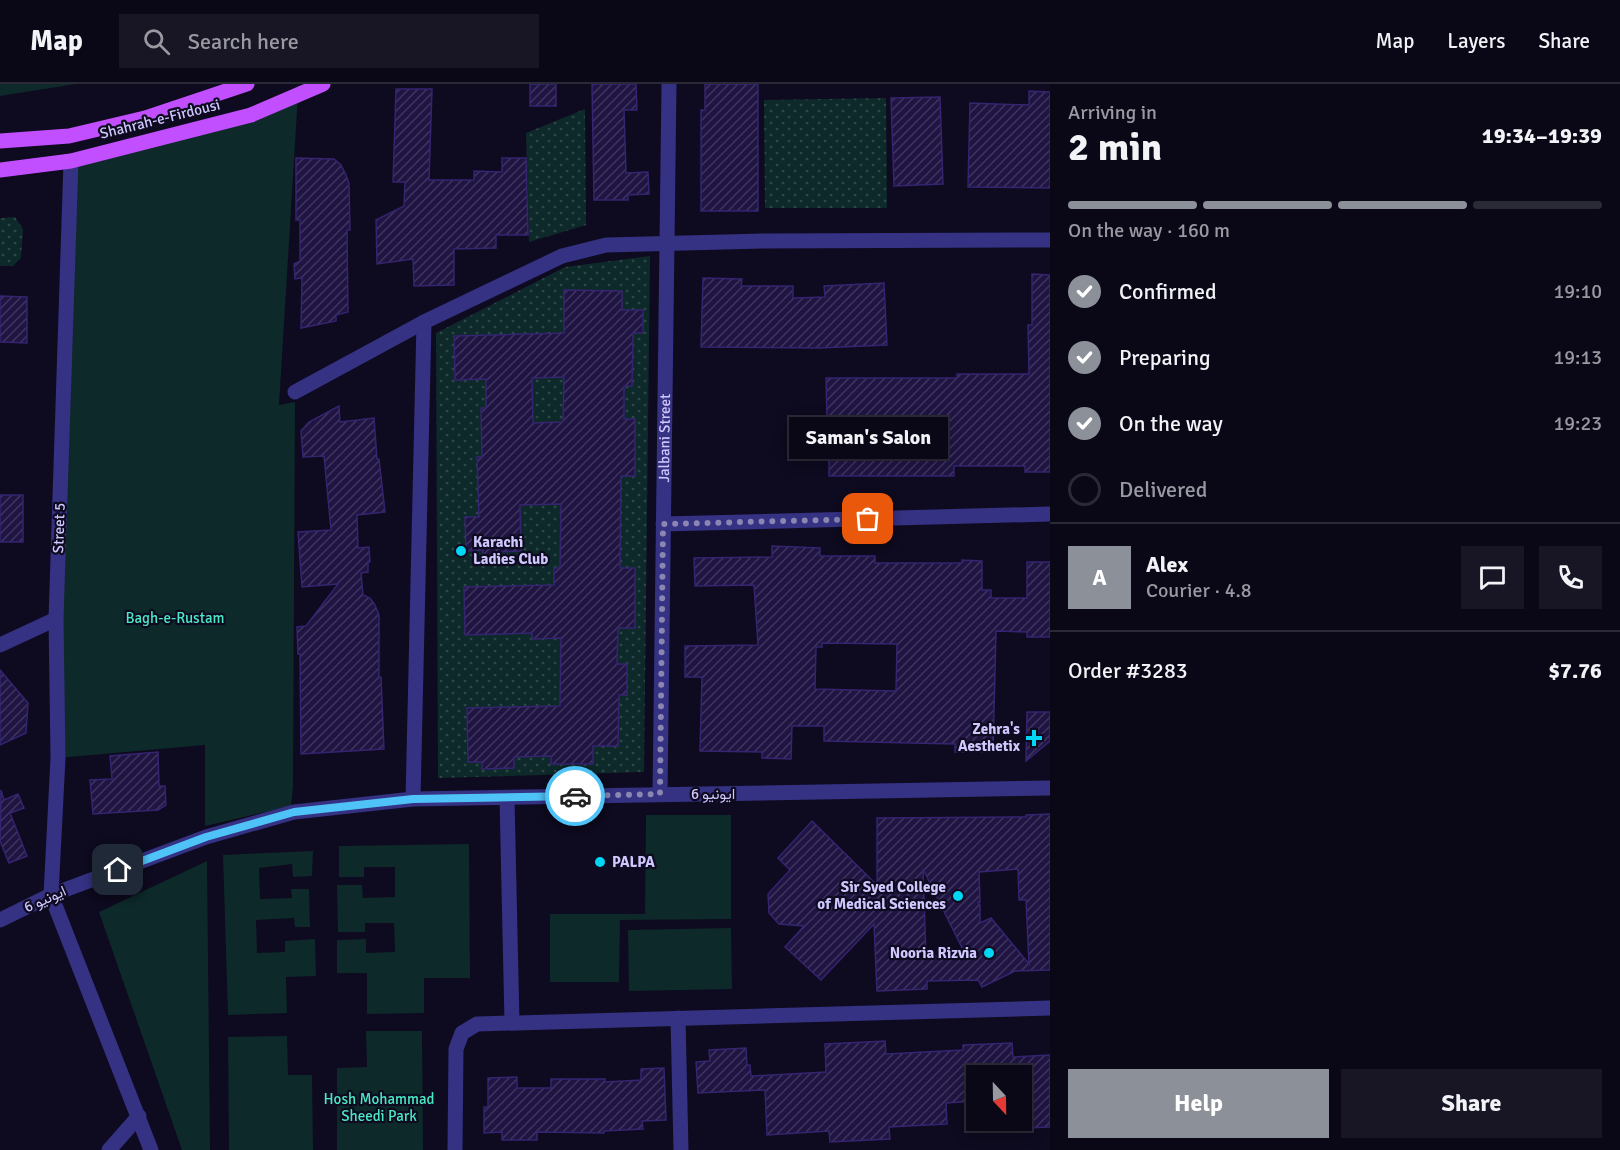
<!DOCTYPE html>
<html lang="en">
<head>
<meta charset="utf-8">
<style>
  body { margin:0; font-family:Signika,Vazirmatn,sans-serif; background:#181624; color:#f1f3f6; height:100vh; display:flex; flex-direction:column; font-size:22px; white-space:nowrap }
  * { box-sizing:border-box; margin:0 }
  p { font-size:20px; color:#999aa1 }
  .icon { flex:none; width:33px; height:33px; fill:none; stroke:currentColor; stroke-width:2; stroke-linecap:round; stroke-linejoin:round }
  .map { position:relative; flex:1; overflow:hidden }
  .panel { display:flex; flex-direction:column; background:#0a0817; width:570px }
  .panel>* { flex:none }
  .needle { width:39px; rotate:158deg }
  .tools { position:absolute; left:966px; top:981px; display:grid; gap:12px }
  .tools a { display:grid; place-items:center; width:66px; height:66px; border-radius:0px; background:#0a0817; box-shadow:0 3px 15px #0003,0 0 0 2px #2a2936; font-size:30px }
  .pin { position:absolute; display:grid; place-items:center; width:51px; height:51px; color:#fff; margin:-26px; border-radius:12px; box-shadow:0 3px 9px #0006 }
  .courier { position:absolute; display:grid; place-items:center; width:60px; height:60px; margin:-30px; border:4px solid #4fc3f7; border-radius:50%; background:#fff; color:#222; box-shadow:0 2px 8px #0007 }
  .bubble { position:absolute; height:42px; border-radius:0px; background:#0a0817; box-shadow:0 3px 15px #0003,0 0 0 2px #2a2936; font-size:20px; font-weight:700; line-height:42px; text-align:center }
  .head em { font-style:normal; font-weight:700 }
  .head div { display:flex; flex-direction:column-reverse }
  .head { display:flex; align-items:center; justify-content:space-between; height:102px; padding:0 18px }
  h1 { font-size:39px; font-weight:700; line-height:45px }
  .bar { display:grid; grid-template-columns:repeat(4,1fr); gap:9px 6px; align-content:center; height:72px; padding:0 18px }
  .bar i { height:8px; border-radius:4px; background:#2a2936 }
  .bar .active { background:#8c9099 }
  .bar p { grid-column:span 4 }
  .line { display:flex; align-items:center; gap:15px; padding:0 18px; border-top:2px solid #2a2936 }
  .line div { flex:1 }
  .round { display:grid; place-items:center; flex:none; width:63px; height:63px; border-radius:0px; background:#181624 }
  ol { padding:0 18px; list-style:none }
  li { display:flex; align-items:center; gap:18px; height:66px }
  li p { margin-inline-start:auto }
  li .icon { padding:6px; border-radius:50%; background:#8c9099; color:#fff; stroke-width:4 }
  li:last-child { color:#999aa1 }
  li i { width:33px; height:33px; border:3px solid #2a2936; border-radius:50% }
  .action { display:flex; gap:12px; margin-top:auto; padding:12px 18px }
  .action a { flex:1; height:69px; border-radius:0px; background:#8c9099; color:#fff; font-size:24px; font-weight:700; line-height:69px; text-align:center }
  .action a+a { background:#181624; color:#f1f3f6 }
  header { display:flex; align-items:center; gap:36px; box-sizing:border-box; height:84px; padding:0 30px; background:#0a0817; border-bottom:2px solid #2a2936 }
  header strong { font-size:28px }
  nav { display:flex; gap:33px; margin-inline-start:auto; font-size:21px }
  .search { width:420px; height:54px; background:#181624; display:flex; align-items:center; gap:15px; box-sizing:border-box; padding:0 21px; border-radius:0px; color:#999aa1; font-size:22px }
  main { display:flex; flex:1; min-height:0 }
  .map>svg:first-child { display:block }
</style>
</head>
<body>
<header>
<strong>Map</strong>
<div class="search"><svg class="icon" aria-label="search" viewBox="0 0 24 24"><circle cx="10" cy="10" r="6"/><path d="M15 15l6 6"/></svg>Search here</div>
<nav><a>Map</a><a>Layers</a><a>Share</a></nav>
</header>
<main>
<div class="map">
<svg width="1050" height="1066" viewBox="0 0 1050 1066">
  <defs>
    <pattern id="grass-dots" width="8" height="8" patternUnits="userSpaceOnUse" patternTransform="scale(1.5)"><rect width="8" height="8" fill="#0d2929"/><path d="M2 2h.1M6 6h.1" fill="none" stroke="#2f4749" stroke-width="1.8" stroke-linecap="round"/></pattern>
    <pattern id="building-hatch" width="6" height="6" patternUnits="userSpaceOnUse" patternTransform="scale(1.5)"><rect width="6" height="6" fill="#1f1442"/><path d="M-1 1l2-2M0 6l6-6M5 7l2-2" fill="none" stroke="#3e355e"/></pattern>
  </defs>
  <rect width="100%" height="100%" fill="#0e0a1f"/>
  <g fill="url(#grass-dots)">
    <path d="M 886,14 L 887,124 L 765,124 L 764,16 Z"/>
    <path d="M 585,25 L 586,141 L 529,158 L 526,49 Z"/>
    <path d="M 15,133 L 23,145 L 21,174 L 13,182 L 0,182 L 0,134 Z"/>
    <path d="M 650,172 L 644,688 L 438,694 L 436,249 L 565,183 Z"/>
  </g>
  <g fill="#0d2929">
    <path d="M 0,0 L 76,0 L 0,12 Z"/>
    <path d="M 298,11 L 279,321 L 295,318 L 293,703 L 291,722 L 205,742 L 205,661 L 58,674 L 71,76 Z"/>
    <path d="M 646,731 L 731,731 L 731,835 L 620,836 L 619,898 L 550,898 L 550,830 L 645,830 Z"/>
    <path d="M 469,760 L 470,894 L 424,894 L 424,929 L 367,930 L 367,889 L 337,889 L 337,856 L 366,855 L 366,869 L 395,868 L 394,839 L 365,839 L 365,848 L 338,848 L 337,801 L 362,801 L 363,814 L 395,813 L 395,783 L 364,783 L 364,793 L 339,793 L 339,762 Z"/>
    <path d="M 313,767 L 312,792 L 293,793 L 292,780 L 259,784 L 260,815 L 292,814 L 291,805 L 309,805 L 310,843 L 295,843 L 294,834 L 256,836 L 257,869 L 285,868 L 285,857 L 315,855 L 316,892 L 286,893 L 287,929 L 228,931 L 223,771 Z"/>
    <path d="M 207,777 L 210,1066 L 182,1066 L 99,828 Z"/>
    <path d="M 731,844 L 732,905 L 629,907 L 628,846 Z"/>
    <path d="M 366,947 L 422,947 L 423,1066 L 337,1066 L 337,984 L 367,983 Z"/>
    <path d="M 287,952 L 288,991 L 312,991 L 313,1066 L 229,1066 L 228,953 Z"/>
  </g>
  <g fill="url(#building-hatch)" stroke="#352470" stroke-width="1.5" fill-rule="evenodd">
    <rect x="530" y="0" width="26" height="22"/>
    <path d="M 592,0 L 636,0 L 637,26 L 624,26 L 626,89 L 648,88 L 649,110 L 628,111 L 628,116 L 594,116 Z"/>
    <path d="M 705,0 L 758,0 L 758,127 L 701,127 L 701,26 L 705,26 Z"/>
    <path d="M 396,5 L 432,5 L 429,96 L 474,96 L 474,87 L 502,88 L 502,74 L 526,74 L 528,151 L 496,151 L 496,164 L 454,165 L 454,201 L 414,202 L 413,175 L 377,180 L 376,136 L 404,122 L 405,98 L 393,98 Z"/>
    <path d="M 1029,7 L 1050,8 L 1050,104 L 968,103 L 970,19 L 1029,21 Z"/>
    <path d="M 940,13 L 943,100 L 894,102 L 891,14 Z"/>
    <path d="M 296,74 L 334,75 L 341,81 L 346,91 L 349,100 L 350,146 L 347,146 L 348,228 L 336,231 L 336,237 L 301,244 L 302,194 L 295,195 L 294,180 L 300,177 L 300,136 L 296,136 Z"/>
    <path d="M 1032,190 L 1050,191 L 1050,388 L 1025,388 L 1025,382 L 954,382 L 954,392 L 829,392 L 829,337 L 827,337 L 826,294 L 957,294 L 957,290 L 1029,290 L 1028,241 L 1032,241 Z"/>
    <path d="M 703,194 L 742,195 L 741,202 L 793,202 L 793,214 L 825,213 L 824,202 L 884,199 L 887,261 L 819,264 L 701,263 Z"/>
    <path d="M 564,206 L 622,207 L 622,226 L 643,226 L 643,249 L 633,249 L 632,302 L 624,302 L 624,335 L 635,335 L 635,392 L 621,392 L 620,484 L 635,484 L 635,544 L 618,544 L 617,580 L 627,580 L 627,611 L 619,611 L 618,662 L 593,662 L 593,680 L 551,680 L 551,672 L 514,673 L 514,684 L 482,685 L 482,678 L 468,678 L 467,624 L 560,622 L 561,554 L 532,555 L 532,549 L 465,551 L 464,503 L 554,501 L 554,484 L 560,484 L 561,420 L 520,421 L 521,467 L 499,468 L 499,473 L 483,474 L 483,466 L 466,467 L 465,433 L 479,433 L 477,373 L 482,373 L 481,324 L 486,324 L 486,295 L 455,296 L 454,252 L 564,249 ZM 564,293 L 563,338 L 533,339 L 532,294 Z"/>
    <path d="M 0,212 L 27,213 L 27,259 L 0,258 Z"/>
    <path d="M 339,322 L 340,338 L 374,334 L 377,375 L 379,375 L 385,428 L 357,431 L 358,464 L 369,463 L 370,478 L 368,478 L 368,488 L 361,489 L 363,511 L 370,514 L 375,521 L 379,531 L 379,593 L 381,593 L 384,665 L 301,670 L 300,570 L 298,570 L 297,543 L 306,542 L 338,500 L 302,503 L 298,448 L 331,446 L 324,372 L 303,373 L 301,347 L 309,338 Z"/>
    <rect x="0" y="411" width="23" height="47"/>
    <path d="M 772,462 L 820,464 L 820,472 L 875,472 L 875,479 L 962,479 L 962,476 L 982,477 L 982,506 L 991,506 L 991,514 L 1027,514 L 1027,478 L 1050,478 L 1050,553 L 1027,553 L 1027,548 L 996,547 L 993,668 L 955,668 L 955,660 L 824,657 L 824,642 L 792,642 L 791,675 L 762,674 L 762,668 L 700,667 L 702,593 L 685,593 L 685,562 L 758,561 L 754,501 L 695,502 L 694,474 L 772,473 ZM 822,559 L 897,560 L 896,607 L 815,605 L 816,563 L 822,563 Z"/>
    <path d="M 0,586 L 28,619 L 26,649 L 0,661 Z"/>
    <path d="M 1027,628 L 1050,628 L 1050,657 L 1026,677 Z"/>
    <path d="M 158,668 L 159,702 L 165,702 L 166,721 L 158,726 L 93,730 L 90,696 L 112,695 L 110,672 Z"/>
    <path d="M 1,706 L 4,716 L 18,710 L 24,724 L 10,729 L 27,772 L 9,779 L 0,757 Z"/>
    <path d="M 1050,730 L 1050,886 L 1015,887 L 982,903 L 978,896 L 927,897 L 927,905 L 877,907 L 874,840 L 821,896 L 785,863 L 804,842 L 779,840 L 769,829 L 768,810 L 790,786 L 778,774 L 812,737 L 877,801 L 877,734 L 1026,733 L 1026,731 ZM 923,785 L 966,872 L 926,872 ZM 1018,785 L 1019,816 L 1026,816 L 1029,880 L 991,834 L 980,839 L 980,821 L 978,818 L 980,818 L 979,788 Z"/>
    <path d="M 885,957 L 886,970 L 963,966 L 963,961 L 1012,959 L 1013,973 L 1050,971 L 1050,1043 L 1028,1044 L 1026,992 L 976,992 L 976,1017 L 946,1019 L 947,1040 L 889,1043 L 890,1055 L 830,1058 L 829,1047 L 767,1051 L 765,1006 L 698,1009 L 696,978 L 710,977 L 709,966 L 746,964 L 747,981 L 750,981 L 751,992 L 826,988 L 825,960 Z"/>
    <path d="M 664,984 L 666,1036 L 642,1037 L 643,1045 L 604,1047 L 604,1049 L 537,1048 L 537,1056 L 502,1056 L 502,1048 L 484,1049 L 484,1023 L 488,1023 L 488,994 L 517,993 L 517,1004 L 551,1004 L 551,995 L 605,995 L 605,998 L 641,996 L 641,985 Z"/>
  </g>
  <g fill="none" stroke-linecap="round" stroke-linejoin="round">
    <g stroke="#353183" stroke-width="15">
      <path d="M 71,77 L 56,535 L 58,674 L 51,811 L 151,1066"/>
      <path d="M 295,308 L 424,238 L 562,172 L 606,161 L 763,157 L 1050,156"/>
      <path d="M 663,440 L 1050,430"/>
      <path d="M 0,561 L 56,535"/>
      <path id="s1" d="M 660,710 L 669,0"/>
      <path d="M 507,714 L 512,939"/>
      <path d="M 413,715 L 424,238"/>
      <path d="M 0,836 L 51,811 L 206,753 L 294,728 L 413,715 L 1050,704"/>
      <path d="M 678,934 L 681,1066"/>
      <path d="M 109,1066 L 139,1032"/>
      <path d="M 455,1066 L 456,965 L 462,949 L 477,940 L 1050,924"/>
    </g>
    <g stroke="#c14fff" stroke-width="15">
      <path d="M 0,57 L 69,52 L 145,34 L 247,0"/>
      <path d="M 0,86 L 71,77 L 251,31 L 323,0"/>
    </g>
  </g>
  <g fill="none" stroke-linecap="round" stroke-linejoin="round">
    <path stroke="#8b86b1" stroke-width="6" stroke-dasharray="0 10.8" d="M 575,712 L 660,710 L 663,440 L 868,435"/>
    <path stroke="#4fc3f7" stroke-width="8" d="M 118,786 L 206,753 L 294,728 L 413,715 L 575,712"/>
  </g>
  <g fill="#00d6f3" stroke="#0e0a1f" stroke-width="2">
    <circle cx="461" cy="467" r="6"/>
    <path d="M1031 645h6v6h6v6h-6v6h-6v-6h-6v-6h6z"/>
    <circle cx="600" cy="778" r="6"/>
    <circle cx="958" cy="812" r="6"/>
    <circle cx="989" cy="869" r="6"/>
  </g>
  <g text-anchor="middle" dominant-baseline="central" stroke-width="4.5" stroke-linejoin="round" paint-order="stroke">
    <g font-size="15" fill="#cfc8ff" stroke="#0e0a1f">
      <text transform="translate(160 35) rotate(-14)">Shahrah-e-Firdousi</text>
      <text stroke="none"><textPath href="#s1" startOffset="356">Jalbani Street</textPath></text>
      <text transform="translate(59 444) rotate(-88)">Street 5</text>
      <text x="713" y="710">ایونیو 6</text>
      <text transform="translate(45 815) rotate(-24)">ایونیو 6</text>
    </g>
    <g font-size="15" font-weight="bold" fill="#cfc8ff" stroke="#0e0a1f" text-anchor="end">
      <text x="473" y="458" text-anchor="start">Karachi<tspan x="473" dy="17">Ladies Club</tspan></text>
      <text x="1020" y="645">Zehra's<tspan x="1020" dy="17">Aesthetix</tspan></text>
      <text x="612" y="778" text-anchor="start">PALPA</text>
      <text x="946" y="803">Sir Syed College<tspan x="946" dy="17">of Medical Sciences</tspan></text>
      <text x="977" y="869">Nooria Rizvia</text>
    </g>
    <g font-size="15" fill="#4ae9c5" stroke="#0e0a1f">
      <text x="175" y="534">Bagh-e-Rustam</text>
      <text x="379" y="1015">Hosh Mohammad<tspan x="379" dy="17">Sheedi Park</tspan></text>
    </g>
  </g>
</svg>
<div class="tools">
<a><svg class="needle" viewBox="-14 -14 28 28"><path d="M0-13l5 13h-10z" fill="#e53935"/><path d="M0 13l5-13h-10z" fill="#999aa1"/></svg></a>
</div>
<div class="pin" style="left:868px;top:435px;background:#ea580c"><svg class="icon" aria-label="bag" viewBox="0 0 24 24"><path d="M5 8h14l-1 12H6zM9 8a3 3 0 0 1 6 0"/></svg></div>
<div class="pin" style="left:118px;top:786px;background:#1f2937"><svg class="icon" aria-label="home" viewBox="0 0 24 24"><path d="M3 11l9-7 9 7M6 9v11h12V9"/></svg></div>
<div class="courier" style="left:575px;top:712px"><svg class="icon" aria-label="car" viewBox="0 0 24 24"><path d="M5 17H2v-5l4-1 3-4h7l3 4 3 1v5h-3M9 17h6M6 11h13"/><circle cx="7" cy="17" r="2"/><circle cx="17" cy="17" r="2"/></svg></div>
<div class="bubble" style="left:789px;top:333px;width:159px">Saman's Salon</div>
</div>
<section class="panel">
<div class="head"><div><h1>2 min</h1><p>Arriving in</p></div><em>19:34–19:39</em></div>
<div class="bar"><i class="active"></i><i class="active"></i><i class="active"></i><i></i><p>On the way · 160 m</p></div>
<ol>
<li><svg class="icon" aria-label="check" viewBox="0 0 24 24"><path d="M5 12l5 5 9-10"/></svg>Confirmed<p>19:10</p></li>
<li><svg class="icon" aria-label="check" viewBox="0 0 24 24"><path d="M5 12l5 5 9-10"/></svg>Preparing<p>19:13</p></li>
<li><svg class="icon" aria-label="check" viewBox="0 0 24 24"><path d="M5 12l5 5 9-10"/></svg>On the way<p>19:23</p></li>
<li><i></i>Delivered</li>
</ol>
<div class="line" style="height:108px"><b class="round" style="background:#8c9099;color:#fff">A</b><div><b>Alex</b><p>Courier · 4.8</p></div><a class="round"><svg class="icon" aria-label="chat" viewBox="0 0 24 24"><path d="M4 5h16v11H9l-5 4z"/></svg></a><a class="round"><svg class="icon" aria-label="phone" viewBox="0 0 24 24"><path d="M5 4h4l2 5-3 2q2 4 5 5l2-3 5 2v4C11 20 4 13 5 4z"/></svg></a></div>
<div class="line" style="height:78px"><div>Order #3283</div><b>$7.76</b></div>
<div class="action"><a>Help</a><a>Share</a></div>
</section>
</main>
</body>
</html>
